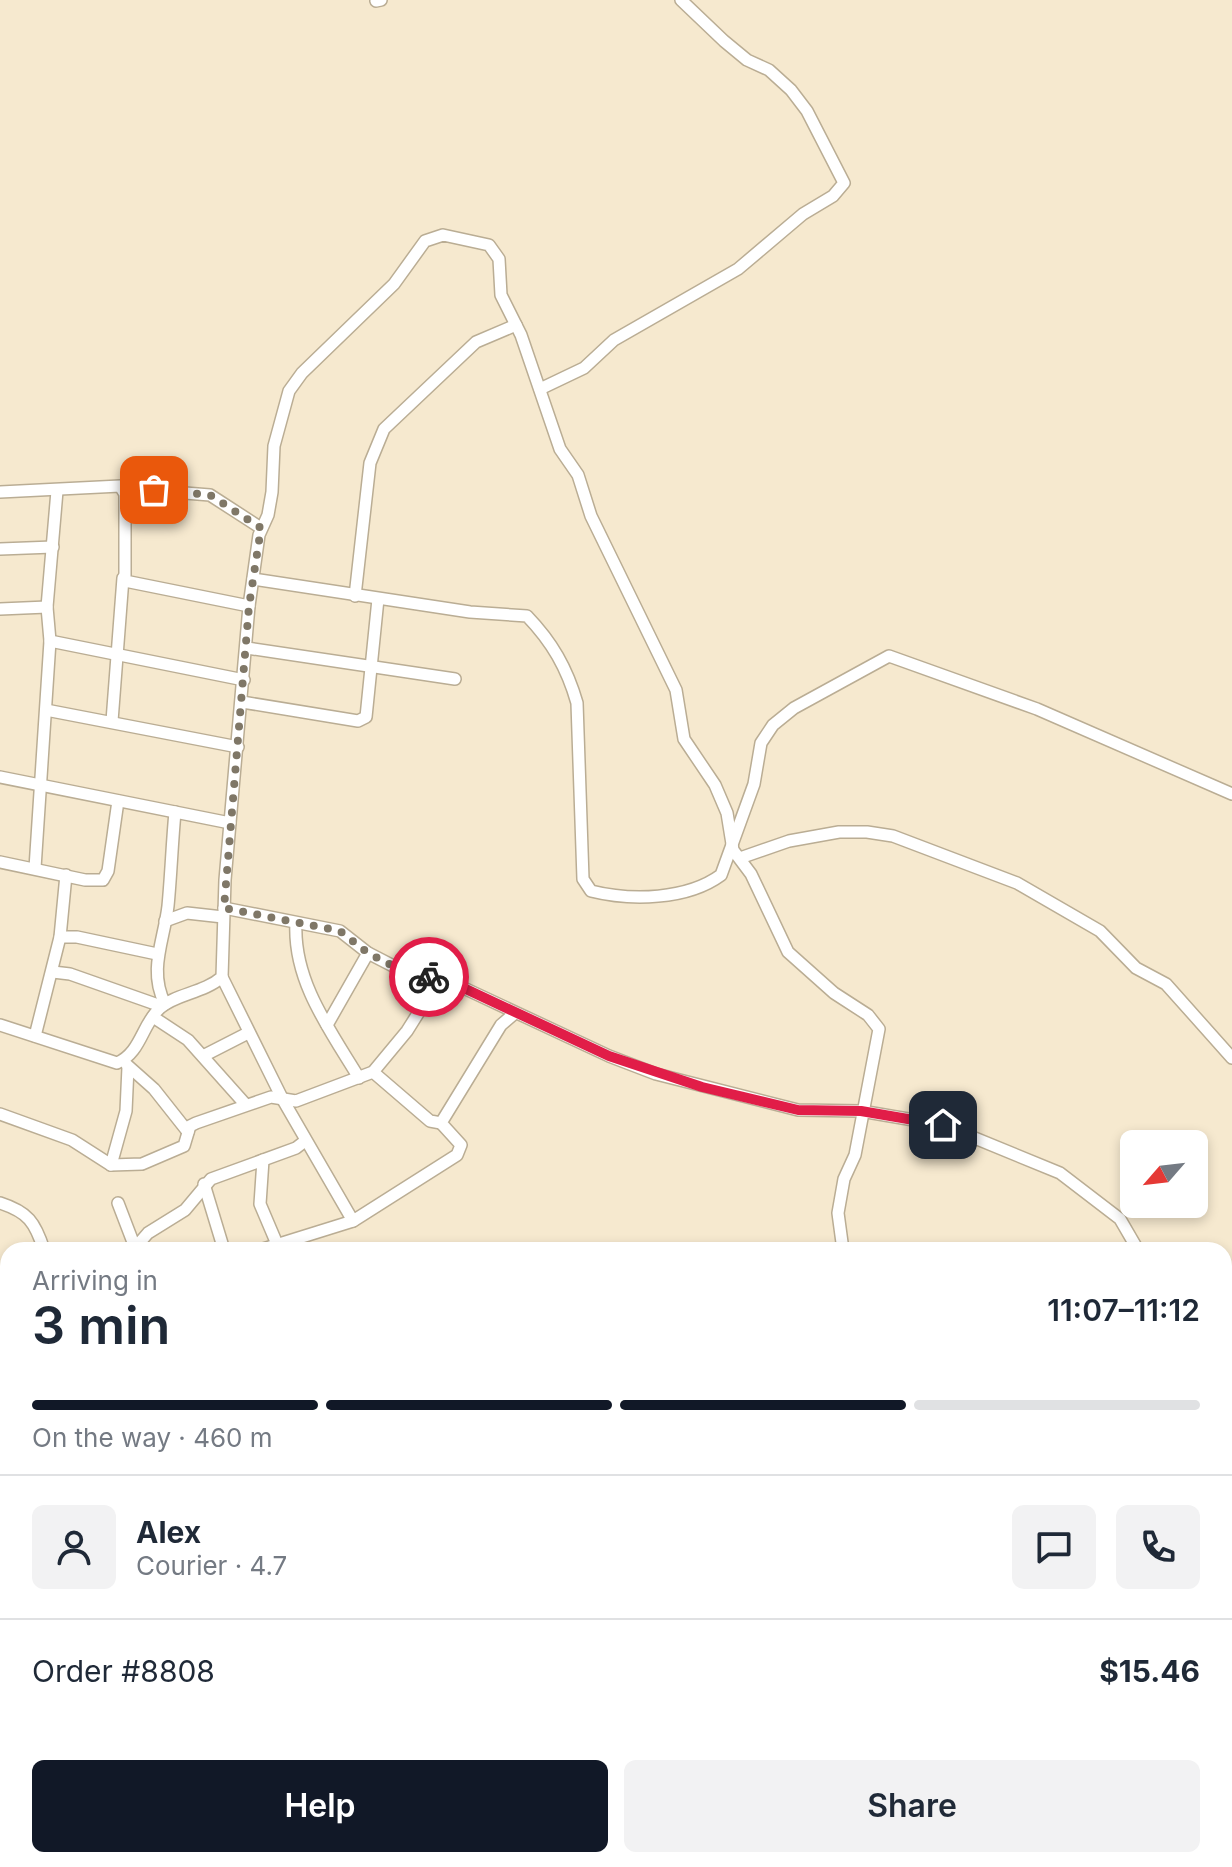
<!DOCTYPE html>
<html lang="en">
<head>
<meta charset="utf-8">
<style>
  body { margin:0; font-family:Inter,sans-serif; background:#f2f2f3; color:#1f2937; height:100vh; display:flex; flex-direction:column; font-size:30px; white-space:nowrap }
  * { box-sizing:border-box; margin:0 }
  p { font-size:26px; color:#747a83 }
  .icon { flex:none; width:44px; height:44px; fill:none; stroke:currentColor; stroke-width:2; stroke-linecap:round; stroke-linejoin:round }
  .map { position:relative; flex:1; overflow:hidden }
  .drawer { position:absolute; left:0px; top:1242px; width:1232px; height:626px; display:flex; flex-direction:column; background:#fff; border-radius:24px 24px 0 0; box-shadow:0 4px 12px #0003 }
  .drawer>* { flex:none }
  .needle { width:52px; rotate:242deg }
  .fabs { position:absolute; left:1120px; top:1130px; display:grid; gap:16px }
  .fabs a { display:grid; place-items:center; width:88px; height:88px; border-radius:12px; background:#fff; box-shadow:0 4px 12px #0003; font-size:40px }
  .pin { position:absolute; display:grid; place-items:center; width:68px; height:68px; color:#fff; margin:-34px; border-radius:16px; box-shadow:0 4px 12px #0006 }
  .courier { position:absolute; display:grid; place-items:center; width:80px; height:80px; margin:-40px; border:6px solid #e11d48; border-radius:50%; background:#fff; color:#222; box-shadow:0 2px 10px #0007 }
  .overview em { font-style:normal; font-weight:600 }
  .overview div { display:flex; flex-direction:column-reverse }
  .overview { display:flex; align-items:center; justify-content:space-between; height:136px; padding:0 32px }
  h1 { font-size:52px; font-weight:600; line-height:60px }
  .bar { display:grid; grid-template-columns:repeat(4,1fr); gap:12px 8px; align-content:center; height:96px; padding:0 32px }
  .bar i { height:10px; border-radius:6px; background:#e0e1e3 }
  .bar .active { background:#111827 }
  .bar p { grid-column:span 4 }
  .line { display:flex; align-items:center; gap:20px; padding:0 32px; border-top:2px solid #e0e1e3 }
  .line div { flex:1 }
  .round { display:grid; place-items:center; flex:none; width:84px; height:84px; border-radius:12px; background:#f2f2f3 }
  .button { display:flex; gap:16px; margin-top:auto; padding:16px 32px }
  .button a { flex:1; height:92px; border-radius:12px; background:#111827; color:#fff; font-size:32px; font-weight:600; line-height:92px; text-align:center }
  .button a+a { background:#f2f2f3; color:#1f2937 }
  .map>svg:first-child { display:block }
</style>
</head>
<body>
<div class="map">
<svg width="1232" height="1867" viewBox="0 0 1232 1867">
  <rect width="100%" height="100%" fill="#f6e9cf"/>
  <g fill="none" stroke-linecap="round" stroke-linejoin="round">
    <defs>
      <g id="minor">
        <path d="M 376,1 L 381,0"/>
        <path d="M 540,389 L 584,368 L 614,340 L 738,269 L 803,214 L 833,196 L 844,183 L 807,111 L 791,90 L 769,70 L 747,60 L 724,41 L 681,0"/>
        <path d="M 123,488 L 210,495 L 261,528"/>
        <path d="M 0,492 L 120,486 L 125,494 L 125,581 L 249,606"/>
        <path d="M 0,549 L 53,547"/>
        <path d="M 253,579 L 470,612 L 527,616 C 552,642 567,668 577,703 L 583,879 L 591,891 C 631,901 687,900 721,875 L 754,784 L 761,743 L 773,725 L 794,708 L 889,656 L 1037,709 L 1232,794"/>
        <path d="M 355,596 L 370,463 L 384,429 L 476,342 L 516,325"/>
        <path d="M 0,609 L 47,607"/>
        <path d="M 50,641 L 244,680"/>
        <path d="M 247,648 L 455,679"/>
        <path d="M 242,702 L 358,721 L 366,717 L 378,599"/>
        <path d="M 46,710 L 238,747"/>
        <path d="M 112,721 L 123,578"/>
        <path d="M 0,777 L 230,823"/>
        <path d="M 740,858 L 789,841 L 839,832 L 867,832 L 893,836 L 1017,883 L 1100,931 L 1136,968 L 1166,984 L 1232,1058"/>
        <path d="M 0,862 L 85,880 L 103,880 L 108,871 L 118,801"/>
        <path d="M 35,868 L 50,641 L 47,607 L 57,491"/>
        <path d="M 224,908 L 340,931 L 368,953 L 401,970 L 453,983 L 609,1056 L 656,1074 L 798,1110 L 861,1111 L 943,1125 L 1060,1173 L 1120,1219 L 1138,1250"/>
        <path d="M 165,921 L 187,913 L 223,917"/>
        <path d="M 296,923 C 293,981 330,1030 359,1078"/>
        <path d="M 60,937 L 77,937 L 157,954"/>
        <path d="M 53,972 L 70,974 L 161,1006"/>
        <path d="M 222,977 L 283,1100 L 353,1221"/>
        <path d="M 165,1004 C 148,970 164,941 168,906 C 171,875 172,844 175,812"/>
        <path d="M 153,1017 L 188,1040 L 246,1105"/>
        <path d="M 0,1025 L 117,1063 C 141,1053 142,1024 160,1008 C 175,994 204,993 222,977 L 225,880 L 249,606 L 259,535 L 268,515 L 272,492 L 274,446 L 289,391 L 302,373 L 394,284 L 425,241 L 443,235 L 489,245 L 499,259 L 501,295 L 521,335 L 560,449 L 578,475 L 591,516 L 676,690 L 684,739 L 715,785 L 727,813 L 733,850 L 751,874 L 788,952 L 834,993 L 868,1015 L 879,1029 L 855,1155 L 844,1179 L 838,1213 L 843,1250"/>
        <path d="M 327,1025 L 368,953"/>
        <path d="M 35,1036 L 60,937 L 66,875"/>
        <path d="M 203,1056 L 248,1033"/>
        <path d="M 127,1065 L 154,1089 L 188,1132"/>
        <path d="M 373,1072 L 430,1121 L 441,1123"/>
        <path d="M 0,1114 L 72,1140 L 111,1165 L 142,1164 L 184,1146 L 190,1126 L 196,1123 L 271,1097 L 296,1101 L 373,1072 L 407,1031 L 439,980"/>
        <path d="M 263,1160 L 260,1204 L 277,1244"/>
        <path d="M 111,1165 L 126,1111 L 128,1067"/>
        <path d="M 204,1184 L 224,1250"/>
        <path d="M 0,1203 C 28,1212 35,1222 44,1250"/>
        <path d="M 118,1203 L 136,1250"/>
        <path d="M 135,1248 L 148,1233 L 185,1210 L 211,1179 L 296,1148 L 305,1141"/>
        <path d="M 260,1250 L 353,1221 L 457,1155 L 461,1145 L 441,1123 L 501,1025 L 515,1013"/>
        <path d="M 1224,1334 L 1232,1340"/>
        <path d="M 1224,1505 L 1232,1498"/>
        <path d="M 1224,1568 L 1232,1564"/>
        <path d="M 0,1679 L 8,1674"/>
        <path d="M 1224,1734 L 1232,1737"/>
        <path d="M 0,1777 L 8,1774"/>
        <path d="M 0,1836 L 8,1833"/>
        <path d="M 63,1860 L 65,1867"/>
        <path d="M 92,1860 L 92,1867"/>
        <path d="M 259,1860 L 264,1867"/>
        <path d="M 359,1860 L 363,1867"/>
        <path d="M 406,1860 L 417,1867"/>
        <path d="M 545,1860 L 552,1867"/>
        <path d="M 1084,1860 L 1091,1867"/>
        <path d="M 4,1867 L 25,1860"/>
      </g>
    </defs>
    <use href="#minor" stroke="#baad94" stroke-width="14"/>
    <use href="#minor" stroke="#fff" stroke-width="11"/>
  </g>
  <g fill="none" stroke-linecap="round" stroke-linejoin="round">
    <path stroke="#7f7767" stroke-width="8" stroke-dasharray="0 14.4" d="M 154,490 L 210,495 L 261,528 L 249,606 L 224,908 L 340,931 L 368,953 L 401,970 L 429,977"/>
    <path stroke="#e11d48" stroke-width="10" d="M 429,977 L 453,983 L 609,1056 L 702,1087 L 798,1110 L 861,1111 L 943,1125"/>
  </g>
</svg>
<div class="fabs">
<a><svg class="needle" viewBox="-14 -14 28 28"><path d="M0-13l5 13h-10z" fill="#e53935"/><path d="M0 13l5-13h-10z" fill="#747a83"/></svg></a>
</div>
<div class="pin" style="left:154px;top:490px;background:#ea580c"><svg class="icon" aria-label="bag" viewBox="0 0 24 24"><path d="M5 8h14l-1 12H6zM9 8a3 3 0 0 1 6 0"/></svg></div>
<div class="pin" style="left:943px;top:1125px;background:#1f2937"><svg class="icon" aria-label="home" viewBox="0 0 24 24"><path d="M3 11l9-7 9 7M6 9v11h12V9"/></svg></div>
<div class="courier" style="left:429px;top:977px"><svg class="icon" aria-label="bike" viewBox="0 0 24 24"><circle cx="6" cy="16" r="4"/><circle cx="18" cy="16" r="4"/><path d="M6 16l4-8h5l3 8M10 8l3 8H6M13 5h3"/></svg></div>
<section class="drawer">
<div class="overview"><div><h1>3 min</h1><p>Arriving in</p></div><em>11:07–11:12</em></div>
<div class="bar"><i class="active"></i><i class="active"></i><i class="active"></i><i></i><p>On the way · 460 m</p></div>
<div class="line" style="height:144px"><a class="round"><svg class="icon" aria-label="person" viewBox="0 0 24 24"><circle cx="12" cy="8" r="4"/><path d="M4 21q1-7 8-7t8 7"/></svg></a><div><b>Alex</b><p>Courier · 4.7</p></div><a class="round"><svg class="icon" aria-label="chat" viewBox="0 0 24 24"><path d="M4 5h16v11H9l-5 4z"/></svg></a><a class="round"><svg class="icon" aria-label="phone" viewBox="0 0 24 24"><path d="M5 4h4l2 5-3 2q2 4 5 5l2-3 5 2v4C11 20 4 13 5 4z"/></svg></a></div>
<div class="line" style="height:104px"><div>Order #8808</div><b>$15.46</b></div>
<div class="button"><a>Help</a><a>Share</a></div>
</section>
</div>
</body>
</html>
